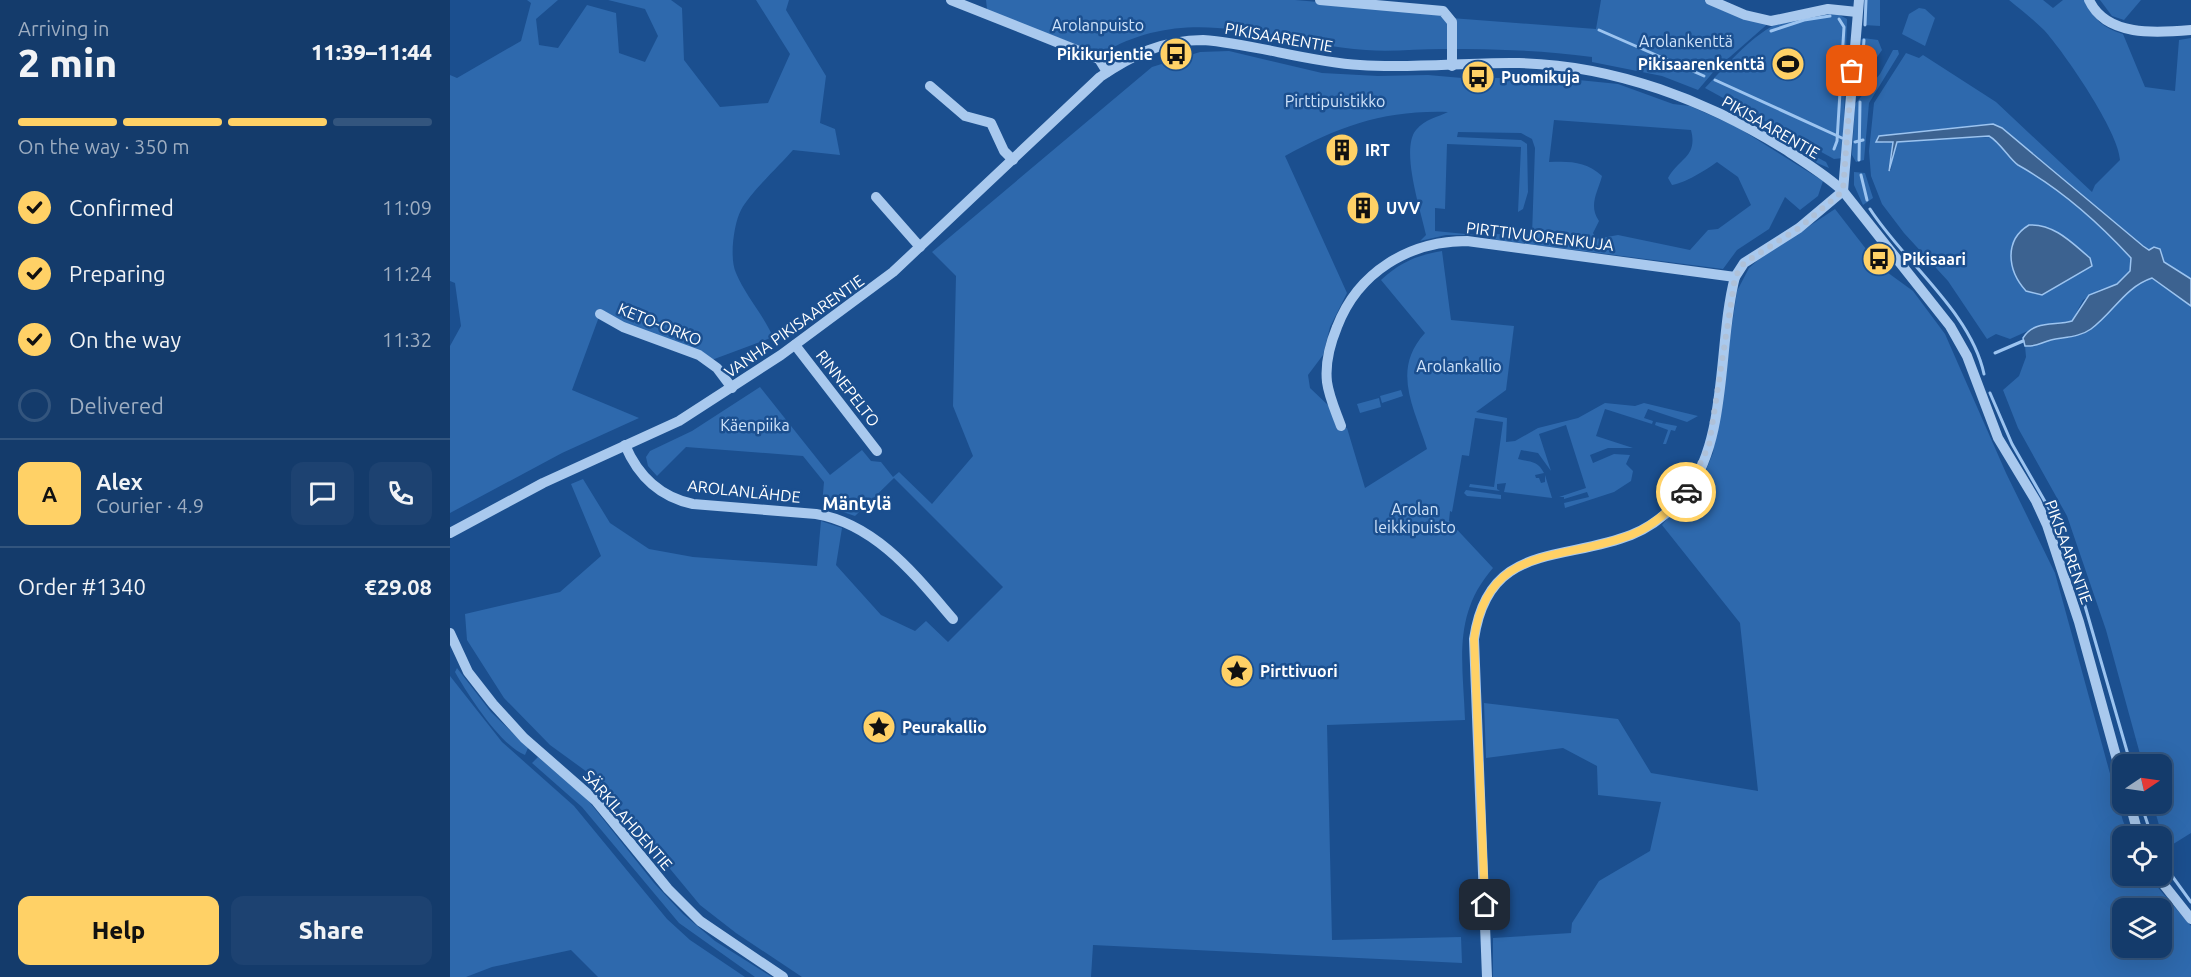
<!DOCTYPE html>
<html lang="en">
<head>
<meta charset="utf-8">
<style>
  body { margin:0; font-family:Ubuntu,sans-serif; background:#1d4271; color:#f1f3f6; height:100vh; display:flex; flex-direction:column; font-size:22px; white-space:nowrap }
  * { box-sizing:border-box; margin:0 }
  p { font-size:20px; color:#9dadc1 }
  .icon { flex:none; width:33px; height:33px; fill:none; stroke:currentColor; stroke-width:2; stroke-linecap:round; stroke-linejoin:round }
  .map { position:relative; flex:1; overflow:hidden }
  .side { display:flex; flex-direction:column; background:#143b6b; width:450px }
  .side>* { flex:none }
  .needle { width:39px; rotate:77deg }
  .buttons { position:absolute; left:1662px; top:754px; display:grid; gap:12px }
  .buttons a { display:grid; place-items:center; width:60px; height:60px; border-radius:12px; background:#143b6b; box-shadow:0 6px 24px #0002,0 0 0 2px #33557e; font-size:30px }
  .pin { position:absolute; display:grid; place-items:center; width:51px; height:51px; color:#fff; margin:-26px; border-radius:12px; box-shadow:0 3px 9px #0006 }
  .courier { position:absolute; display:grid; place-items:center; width:60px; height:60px; margin:-30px; border:4px solid #ffd166; border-radius:50%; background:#fff; color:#222; box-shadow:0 2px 8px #0007 }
  .headline em { font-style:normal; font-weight:800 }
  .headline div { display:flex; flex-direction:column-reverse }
  .headline { display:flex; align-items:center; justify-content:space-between; height:102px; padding:0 18px }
  h1 { font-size:39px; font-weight:800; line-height:45px }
  .bar { display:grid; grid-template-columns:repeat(4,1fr); gap:9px 6px; align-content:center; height:72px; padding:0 18px }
  .bar i { height:8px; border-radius:4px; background:#33557e }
  .bar .current { background:#ffd166 }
  .bar p { grid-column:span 4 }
  .line { display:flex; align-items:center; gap:15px; padding:0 18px; border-top:2px solid #33557e }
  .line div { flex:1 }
  .round { display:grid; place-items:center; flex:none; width:63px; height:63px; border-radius:12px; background:#1d4271 }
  ol { padding:0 18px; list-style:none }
  li { display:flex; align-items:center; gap:18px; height:66px }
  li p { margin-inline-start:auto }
  li .icon { padding:6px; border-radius:50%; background:#ffd166; color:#111; stroke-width:4 }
  li:last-child { color:#9dadc1 }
  li i { width:33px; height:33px; border:3px solid #33557e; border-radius:50% }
  .cta { display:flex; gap:12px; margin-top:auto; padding:12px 18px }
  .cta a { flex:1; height:69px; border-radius:12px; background:#ffd166; color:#111; font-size:24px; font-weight:800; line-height:69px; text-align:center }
  .cta a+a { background:#1d4271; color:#f1f3f6 }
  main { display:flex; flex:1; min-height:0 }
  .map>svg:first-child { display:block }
</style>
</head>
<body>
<main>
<section class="side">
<div class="headline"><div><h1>2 min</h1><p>Arriving in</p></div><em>11:39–11:44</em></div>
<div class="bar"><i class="current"></i><i class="current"></i><i class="current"></i><i></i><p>On the way · 350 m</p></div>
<ol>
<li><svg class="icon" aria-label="check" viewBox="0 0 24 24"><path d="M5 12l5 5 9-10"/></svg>Confirmed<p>11:09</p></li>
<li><svg class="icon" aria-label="check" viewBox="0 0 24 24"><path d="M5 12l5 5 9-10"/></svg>Preparing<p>11:24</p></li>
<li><svg class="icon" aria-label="check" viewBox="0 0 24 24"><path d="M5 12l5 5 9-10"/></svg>On the way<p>11:32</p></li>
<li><i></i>Delivered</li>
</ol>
<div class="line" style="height:108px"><b class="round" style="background:#ffd166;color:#111">A</b><div><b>Alex</b><p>Courier · 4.9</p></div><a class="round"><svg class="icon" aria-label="chat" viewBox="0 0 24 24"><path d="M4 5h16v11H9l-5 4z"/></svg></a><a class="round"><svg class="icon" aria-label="phone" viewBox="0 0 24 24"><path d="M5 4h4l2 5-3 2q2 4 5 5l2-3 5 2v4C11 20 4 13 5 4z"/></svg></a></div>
<div class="line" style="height:78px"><div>Order #1340</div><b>€29.08</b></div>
<div class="cta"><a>Help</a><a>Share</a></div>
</section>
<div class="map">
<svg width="1741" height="977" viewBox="0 0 1741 977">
  <rect width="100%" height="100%" fill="#1b4f8f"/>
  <g fill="#2e69ad" fill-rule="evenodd">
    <path d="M 77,0 L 108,0 L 86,19 L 89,45 L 108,48 L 137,5 L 166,13 L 169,53 L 195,62 L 208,36 L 195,9 L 158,0 L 221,0 L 232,8 L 234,60 L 270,107 L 318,103 L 340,54 L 306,0 L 339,0 L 336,10 L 376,76 L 370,123 L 385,129 L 390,155 L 343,150 C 330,165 300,193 291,210 C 284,223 279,258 286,273 C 295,295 313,314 323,337 L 259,361 L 150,314 L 122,390 L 189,418 L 112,453 L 0,513 L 0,346 L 11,326 L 5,283 L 0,281 L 0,75 L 7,78 L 71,41 L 81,3 Z"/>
    <path d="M 536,0 L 845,0 L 975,11 L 1001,18 L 1146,29 L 1151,0 L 1260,0 L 1321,21 L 1265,70 L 1248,90 L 1212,76 L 1142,62 L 1142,57 C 1093,50 1043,49 993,49 C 967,49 941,52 916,50 C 823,43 740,0 651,54 L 543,13 L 537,9 Z"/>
    <path d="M 1416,0 L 1430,0 L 1430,26 L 1414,25 Z"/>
    <path d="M 1559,0 L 1593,0 L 1603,8 L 1613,0 L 1635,0 C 1642,18 1654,29 1673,34 L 1695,87 L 1725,91 L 1729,40 L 1741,38 L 1741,279 L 1714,262 L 1711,250 L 1699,250 L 1693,246 L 1553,128 L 1543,124 L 1450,133 L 1432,143 L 1443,142 L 1438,170 L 1441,170 L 1444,146 L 1449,141 L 1542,137 L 1567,164 L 1594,180 L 1647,223 L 1681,258 L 1682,267 L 1677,275 L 1667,284 L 1649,290 L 1633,300 L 1622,321 L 1591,325 L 1560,339 L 1546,334 L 1537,339 L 1498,281 L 1454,233 L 1432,204 L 1421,176 L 1419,151 L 1424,103 L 1456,53 L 1469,58 L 1473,55 L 1546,102 L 1642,192 L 1645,185 L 1670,160 C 1669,132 1614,52 1594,30 C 1583,19 1571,10 1559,0 ZM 1579,225 C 1608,224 1626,246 1641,266 L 1592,295 L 1566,274 L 1562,255 L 1561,246 L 1568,233 Z"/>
    <path d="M 1650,0 L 1691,0 L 1674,20 L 1662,16 Z"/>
    <path d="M 1469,8 L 1475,9 L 1485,18 L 1475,46 L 1452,34 L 1459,14 Z"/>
    <path d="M 1386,13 L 1397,19 L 1393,158 L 1384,159 L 1255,88 C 1277,65 1298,39 1326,24 Z"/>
    <path d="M 1413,38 L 1428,40 L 1432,50 L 1416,73 L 1409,78 L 1411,40 Z"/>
    <path d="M 1443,50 L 1448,50 L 1449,54 L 1419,103 L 1414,160 L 1406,162 L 1402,155 L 1405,104 L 1430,74 Z"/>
    <path d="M 779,51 L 872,73 L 928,76 L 978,75 L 1012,78 L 1109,78 L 1168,84 L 1223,104 L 1240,106 L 1287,127 L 1373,181 L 1368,196 L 1350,210 L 1335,197 L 1319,229 L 1287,250 L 1273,269 L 1040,239 L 1043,234 L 1082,235 L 1085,148 L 1082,139 L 1071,133 L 1008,132 L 1007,137 L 1071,140 L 1077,144 L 1078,192 L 1073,209 L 1068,212 L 1071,147 L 997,144 L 995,209 L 985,208 L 985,231 L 1026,235 L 996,235 L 970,241 L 976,235 C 971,211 950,149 966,130 C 975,119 988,117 998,112 C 934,110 890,126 835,156 L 897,293 L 880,327 L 873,355 L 858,375 L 860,388 L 880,407 L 887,430 L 897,428 L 915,488 L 977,449 C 964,407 941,370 975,333 L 931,280 C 949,263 967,255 992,251 L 1001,320 L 1064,326 L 1056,390 L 1026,412 L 1057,418 L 1056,442 L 1065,441 L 1088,428 L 1128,418 L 1155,403 L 1185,406 L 1194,403 L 1248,416 L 1237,422 L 1198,409 L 1194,418 L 1203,421 L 1202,424 L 1155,409 L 1146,436 L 1183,448 L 1158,448 L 1140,455 L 1143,463 L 1164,454 L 1180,455 L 1176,464 L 1183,471 L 1181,481 L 1164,492 L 1115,508 L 1114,503 L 1139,497 L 1137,492 L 1114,499 L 1114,497 L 1109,497 L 1136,488 L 1116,425 L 1089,434 L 1101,471 L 1088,453 L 1071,450 L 1068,459 C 1081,462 1088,461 1094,473 L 1085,475 L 1086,478 L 1089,478 L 1091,483 L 1095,482 L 1095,475 L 1102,498 L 1054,492 L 1056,483 L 1047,484 L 1047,489 L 1050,491 L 1019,487 L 1020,484 L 1044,487 L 1053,422 L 1025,418 L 1019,456 L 1012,455 L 1002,512 L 1000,511 L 999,521 L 1043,568 C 1002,615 1013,662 1015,720 L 877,725 L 882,940 L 1011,937 L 1012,963 L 643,945 L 641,977 L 352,977 L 286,933 L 250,905 L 144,777 L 100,745 L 54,698 L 17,640 L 15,614 L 110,592 L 151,556 L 121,484 L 133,479 L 160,523 L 199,549 L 243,557 L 367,566 L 371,521 L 392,528 L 386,565 L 431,615 L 465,631 L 476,621 L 498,642 L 553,587 L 444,478 L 405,516 L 372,505 L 374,482 L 353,456 L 236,447 L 207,476 L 198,466 L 196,457 L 200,451 L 242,431 L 310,387 L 380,475 L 412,450 L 421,461 L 431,462 L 443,477 L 449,472 L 482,504 L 523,456 L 503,406 L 506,276 L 482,252 L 702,67 L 750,52 ZM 1104,120 L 1241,130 C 1248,157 1229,158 1218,178 L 1222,185 C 1235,183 1256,170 1267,162 L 1288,177 L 1301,205 L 1268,229 L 1258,230 L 1240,250 L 1168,235 L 1146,239 L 1143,233 L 1149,221 C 1138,205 1148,192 1152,176 C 1136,161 1119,161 1099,162 Z"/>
    <path d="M 1351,149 L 1376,162 L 1379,168 L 1367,163 Z"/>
    <path d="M 1404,172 L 1415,173 L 1423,198 L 1413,205 L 1404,185 Z"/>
    <path d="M 1385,209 L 1430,267 L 1463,291 L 1495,334 L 1556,473 L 1605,573 L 1673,821 L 1680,837 L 1672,837 L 1672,876 L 1698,876 L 1741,926 L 1741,977 L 1043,977 L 1043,938 L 1121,933 L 1122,923 L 1149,881 L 1200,851 L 1211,802 L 1148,795 L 1147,766 L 1113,748 L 1036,758 L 1034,703 L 1168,719 L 1201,773 L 1308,791 L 1290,623 L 1212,525 L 1254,475 L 1263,453 L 1287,291 L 1299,268 L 1308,260 ZM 1672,909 L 1712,909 L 1712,948 L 1672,948 Z"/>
    <path d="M 1702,278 L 1741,306 L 1741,833 L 1720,846 L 1715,846 L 1703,804 L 1712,804 L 1712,765 L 1693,765 L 1656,630 L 1617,516 L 1568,428 L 1553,390 L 1569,376 L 1576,357 L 1575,346 C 1586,347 1592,342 1602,340 C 1615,338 1630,337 1642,328 C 1663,312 1675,287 1702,278 Z"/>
    <path d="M 951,390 L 953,396 L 932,403 L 930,396 Z"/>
    <path d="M 929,398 L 931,407 L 910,413 L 907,404 Z"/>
    <path d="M 1206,422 L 1227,426 L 1225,431 L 1221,430 L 1216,444 L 1213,444 L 1218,430 L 1205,425 Z"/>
    <path d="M 1016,490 L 1051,495 L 1051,499 L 1017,496 L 1014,493 Z"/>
    <path d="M 7,668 L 41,712 L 78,748 L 75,755 C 51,746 18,695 5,672 Z"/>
    <path d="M 0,676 L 52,742 L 124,806 L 217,919 L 240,940 L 295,977 L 148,977 L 121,950 L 42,967 L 16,977 L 0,977 Z"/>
    <path d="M 88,757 L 137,799 L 204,883 L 233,914 L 265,941 L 322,977 L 305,977 L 229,923 L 132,807 L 82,763 Z"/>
  </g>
  <g fill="#3c6290" stroke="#9cc4f0" stroke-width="1.5">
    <path d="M 1543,124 L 1552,128 L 1693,246 L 1699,250 L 1704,247 L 1710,249 L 1714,262 L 1741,279 L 1741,306 L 1702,278 C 1675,287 1663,313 1641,329 C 1630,337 1615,337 1601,340 C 1590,343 1586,347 1575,346 L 1573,338 C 1584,320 1605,326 1622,321 L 1639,295 L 1667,284 L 1680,271 L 1681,258 C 1649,223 1609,188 1568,165 C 1560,160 1550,142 1539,136 L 1447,142 L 1439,171 L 1443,142 L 1426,142 L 1429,136 Z"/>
    <path d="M 1579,225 C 1605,224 1622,243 1640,258 L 1642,266 L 1592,295 L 1576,291 C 1557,270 1554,240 1579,225 Z"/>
  </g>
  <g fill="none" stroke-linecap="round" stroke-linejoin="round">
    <g stroke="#9cc4f0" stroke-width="3">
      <path d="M 1415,25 L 1416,0"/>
      <path d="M 1149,30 L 1254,76"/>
      <path d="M 1321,31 L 1354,20 L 1380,16"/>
      <path d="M 1411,75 L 1414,40"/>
      <path d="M 1265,80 L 1392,138"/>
      <path d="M 1405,142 L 1413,140"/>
      <path d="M 1384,149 L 1387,141 L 1394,27 L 1389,19"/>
      <path d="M 1409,160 L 1410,102"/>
      <path d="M 1411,175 L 1417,200"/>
      <path d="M 1420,209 C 1454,262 1521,312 1534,374"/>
      <path d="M 1545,353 L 1573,341"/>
      <path d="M 1540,393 L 1562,444 L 1605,519 L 1633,599 L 1681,765"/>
      <path d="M 1691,804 L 1702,837"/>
      <path d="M 1712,862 L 1741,902"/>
    </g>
    <g stroke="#a9c9ee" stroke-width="10">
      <path d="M 501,0 L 649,59 L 657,72"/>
      <path d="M 870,0 L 993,11 L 1002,22 L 1002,66"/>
      <path d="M 1260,0 L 1295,15 L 1321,21 L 1378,9 L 1407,12"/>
      <path d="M 1639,0 C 1656,37 1706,33 1741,30"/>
      <path d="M 480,86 L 515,116 L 541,123 L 554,151 L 563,160"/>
      <path d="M 426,197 L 470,247"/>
      <path d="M 150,314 L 173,327 L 249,355 L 267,368 L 282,388"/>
      <path d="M 345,345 L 427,451"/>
      <path d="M 891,426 C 886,412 879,397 877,382 C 875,364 880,344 887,327 C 908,272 959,241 1017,241 L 1285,277"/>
      <path d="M 175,445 C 188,476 210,497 243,504 L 366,514 C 426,524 466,576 503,619"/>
      <path d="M 0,533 L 93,483 L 229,421 L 331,355 L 443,272 L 650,77 C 682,55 713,40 753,40 C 806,44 857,62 910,65 C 963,69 1016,62 1069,63 C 1165,65 1258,101 1338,151 C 1357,164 1377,176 1393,191 L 1500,326 L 1517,356 L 1548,438 L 1586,501 L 1597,525 L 1629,622 L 1672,778"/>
      <path d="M 0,633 L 18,672 L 43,704 L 74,738 L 146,801 L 218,889 L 250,921 L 333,977"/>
      <path d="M 1680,804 L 1689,837"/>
      <path d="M 1707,876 L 1741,919"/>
      <path d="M 1037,977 L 1024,639 C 1038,542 1112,562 1181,535 C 1204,526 1223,509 1238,490 C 1278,438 1268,340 1285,277 L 1294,263 L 1349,228 L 1393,191 L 1409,0"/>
    </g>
  </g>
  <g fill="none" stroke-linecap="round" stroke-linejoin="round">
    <path stroke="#afc1d8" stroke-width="6" stroke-dasharray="0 10.8" d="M 1236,492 L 1259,446 L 1285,277 L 1294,263 L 1349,228 L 1393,191 L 1402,71"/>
    <path stroke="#ffd166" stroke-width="8" d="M 1035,905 L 1024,639 C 1038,541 1113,563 1183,534 C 1205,525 1220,509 1236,492"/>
  </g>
  <defs>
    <symbol id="bus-disc" viewBox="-11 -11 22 22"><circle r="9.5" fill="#ffd166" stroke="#1b4f8f"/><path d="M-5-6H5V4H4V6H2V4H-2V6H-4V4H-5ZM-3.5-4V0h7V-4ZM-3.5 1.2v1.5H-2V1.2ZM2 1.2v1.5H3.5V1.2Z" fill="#111"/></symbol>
    <symbol id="stadium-disc" viewBox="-11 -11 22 22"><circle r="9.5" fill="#ffd166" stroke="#1b4f8f"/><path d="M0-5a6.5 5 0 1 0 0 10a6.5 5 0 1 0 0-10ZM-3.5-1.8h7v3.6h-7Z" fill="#111"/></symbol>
    <symbol id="building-disc" viewBox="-11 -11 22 22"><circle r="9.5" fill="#ffd166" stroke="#1b4f8f"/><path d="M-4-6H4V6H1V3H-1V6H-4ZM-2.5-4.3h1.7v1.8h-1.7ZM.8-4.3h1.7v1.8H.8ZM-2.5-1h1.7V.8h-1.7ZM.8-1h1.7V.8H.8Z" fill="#111"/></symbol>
    <symbol id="sight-disc" viewBox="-11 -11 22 22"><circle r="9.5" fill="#ffd166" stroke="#1b4f8f"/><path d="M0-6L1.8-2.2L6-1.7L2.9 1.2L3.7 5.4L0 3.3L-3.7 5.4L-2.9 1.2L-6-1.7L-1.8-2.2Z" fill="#111"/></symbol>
  </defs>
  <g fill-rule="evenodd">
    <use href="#bus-disc" x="707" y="35" width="38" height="38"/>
    <use href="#stadium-disc" x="1319" y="45" width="38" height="38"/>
    <use href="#bus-disc" x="1009" y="58" width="38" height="38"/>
    <use href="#building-disc" x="873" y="131" width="38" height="38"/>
    <use href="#building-disc" x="894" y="189" width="38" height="38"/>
    <use href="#bus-disc" x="1410" y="240" width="38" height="38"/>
    <use href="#sight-disc" x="768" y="652" width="38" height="38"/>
    <use href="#sight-disc" x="410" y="708" width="38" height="38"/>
  </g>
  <g text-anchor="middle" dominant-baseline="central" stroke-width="5" stroke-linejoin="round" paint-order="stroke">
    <g font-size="16" fill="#cfe3fa" stroke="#1b4f8f">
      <text x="648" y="25">Arolanpuisto</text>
      <text x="1236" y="41">Arolankenttä</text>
      <text x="885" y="101">Pirttipuistikko</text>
      <text x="1009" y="366">Arolankallio</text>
      <text x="305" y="425">Käenpiika</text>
      <text x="965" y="509">Arolan<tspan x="965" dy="18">leikkipuisto</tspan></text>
    </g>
    <g font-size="16" fill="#fff" stroke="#1b4f8f">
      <text transform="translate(829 37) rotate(10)">PIKISAARENTIE</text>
      <text transform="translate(1321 127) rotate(30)">PIKISAARENTIE</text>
      <text transform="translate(1090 236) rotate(7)">PIRTTIVUORENKUJA</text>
      <text transform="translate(210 324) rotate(22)">KETO-ORKO</text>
      <text transform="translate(344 326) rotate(-35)">VANHA PIKISAARENTIE</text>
      <text transform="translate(398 388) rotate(52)">RINNEPELTO</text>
      <text transform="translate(294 491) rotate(6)">AROLANLÄHDE</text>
      <text transform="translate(1619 552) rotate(70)">PIKISAARENTIE</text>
      <text transform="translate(178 820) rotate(49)">SÄRKILAHDENTIE</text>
    </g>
    <g font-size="16" font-weight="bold" fill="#fff" stroke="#1b4f8f" text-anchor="start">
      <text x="703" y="54" text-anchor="end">Pikikurjentie</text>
      <text x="1315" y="64" text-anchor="end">Pikisaarenkenttä</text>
      <text x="1051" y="77">Puomikuja</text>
      <text x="915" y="150">IRT</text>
      <text x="936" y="208">UVV</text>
      <text x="1452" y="259">Pikisaari</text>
      <text x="810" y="671">Pirttivuori</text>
      <text x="452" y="727">Peurakallio</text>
    </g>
    <g font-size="18" font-weight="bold" fill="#fff" stroke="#1b4f8f">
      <text x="407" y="503">Mäntylä</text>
    </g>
  </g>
</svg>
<div class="buttons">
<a><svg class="needle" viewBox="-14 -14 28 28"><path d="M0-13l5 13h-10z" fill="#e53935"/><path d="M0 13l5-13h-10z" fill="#9dadc1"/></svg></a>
<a><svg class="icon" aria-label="locate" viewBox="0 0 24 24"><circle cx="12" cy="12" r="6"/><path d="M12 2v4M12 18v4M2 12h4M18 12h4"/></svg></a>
<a><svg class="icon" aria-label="layers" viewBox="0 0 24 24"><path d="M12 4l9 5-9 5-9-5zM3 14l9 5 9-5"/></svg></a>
</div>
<div class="pin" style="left:1402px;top:71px;background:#ea580c"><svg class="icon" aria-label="bag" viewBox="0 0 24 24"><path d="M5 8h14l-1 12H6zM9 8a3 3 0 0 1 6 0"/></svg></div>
<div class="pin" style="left:1035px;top:905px;background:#1f2937"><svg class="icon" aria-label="home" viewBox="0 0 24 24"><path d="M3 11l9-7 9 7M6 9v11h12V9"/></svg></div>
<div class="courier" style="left:1236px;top:492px"><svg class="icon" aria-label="car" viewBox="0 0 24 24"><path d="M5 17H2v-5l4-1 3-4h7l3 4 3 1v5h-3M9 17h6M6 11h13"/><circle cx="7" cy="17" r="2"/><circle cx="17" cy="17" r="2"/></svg></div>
</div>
</main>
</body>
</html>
